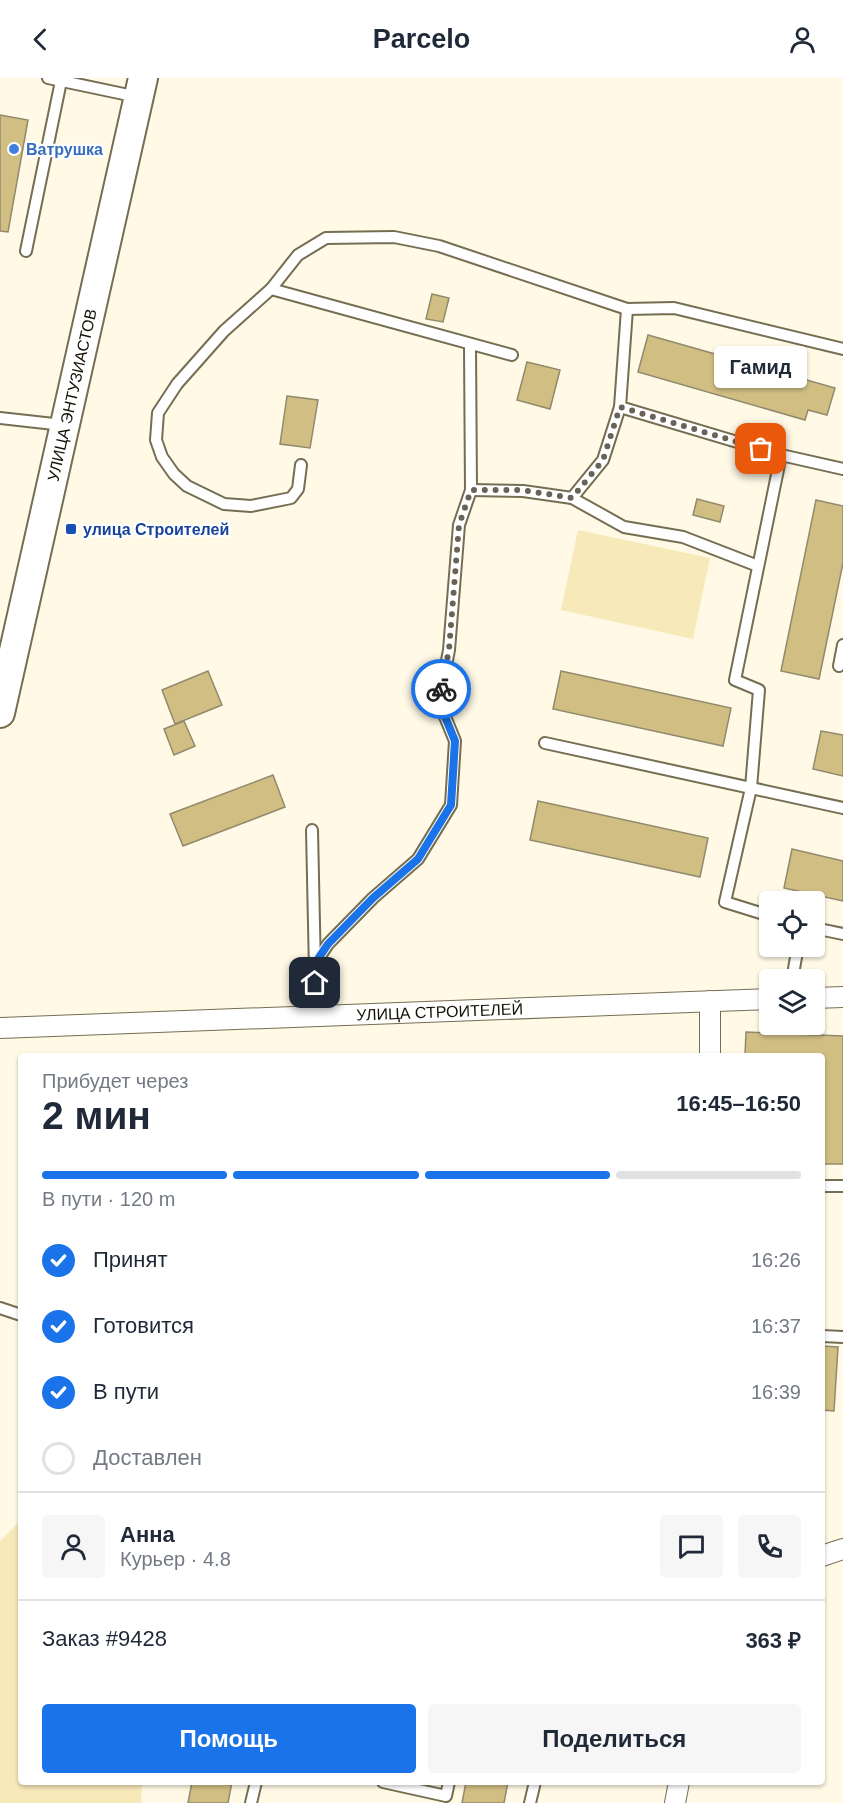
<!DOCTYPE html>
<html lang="ru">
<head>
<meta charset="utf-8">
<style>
  body { margin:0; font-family:Arial,sans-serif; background:#f6f6f7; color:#1f2937; height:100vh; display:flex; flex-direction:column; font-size:22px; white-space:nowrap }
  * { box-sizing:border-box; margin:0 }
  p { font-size:20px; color:#747a83 }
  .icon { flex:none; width:33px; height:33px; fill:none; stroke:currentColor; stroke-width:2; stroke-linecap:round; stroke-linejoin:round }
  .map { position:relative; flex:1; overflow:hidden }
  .sheet { position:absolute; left:18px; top:975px; width:807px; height:732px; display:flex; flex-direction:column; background:#fff; border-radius:6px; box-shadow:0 2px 4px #0004 }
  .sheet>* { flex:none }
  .controls { position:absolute; left:759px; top:813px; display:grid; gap:12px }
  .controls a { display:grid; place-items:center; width:66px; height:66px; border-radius:6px; background:#fff; box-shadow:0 2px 4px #0004; font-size:30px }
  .pin { position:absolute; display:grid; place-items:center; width:51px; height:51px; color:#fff; margin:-26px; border-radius:12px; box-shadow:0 3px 9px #0006 }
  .courier { position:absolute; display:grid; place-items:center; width:60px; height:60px; margin:-30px; border:4px solid #1a73e8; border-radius:50%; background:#fff; color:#222; box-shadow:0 2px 8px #0007 }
  .bubble { position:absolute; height:42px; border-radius:6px; background:#fff; box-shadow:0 2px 4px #0004; font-size:20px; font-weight:800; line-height:42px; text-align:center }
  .headline em { font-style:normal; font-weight:800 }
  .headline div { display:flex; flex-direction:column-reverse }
  .headline { display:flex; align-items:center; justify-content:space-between; height:102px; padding:0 24px }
  h1 { font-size:39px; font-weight:800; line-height:45px }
  .bar { display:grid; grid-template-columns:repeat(4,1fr); gap:9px 6px; align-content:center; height:72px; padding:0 24px }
  .bar i { height:8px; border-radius:4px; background:#e0e1e3 }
  .bar .active { background:#1a73e8 }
  .bar p { grid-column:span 4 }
  .line { display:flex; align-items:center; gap:15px; padding:0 24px; border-top:2px solid #e0e1e3 }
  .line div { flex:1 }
  .round { display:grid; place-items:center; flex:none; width:63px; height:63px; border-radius:6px; background:#f6f6f7 }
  ol { padding:0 24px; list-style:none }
  li { display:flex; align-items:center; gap:18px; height:66px }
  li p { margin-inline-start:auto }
  li .icon { padding:6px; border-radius:50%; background:#1a73e8; color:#fff; stroke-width:4 }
  li:last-child { color:#747a83 }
  li i { width:33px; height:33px; border:3px solid #e0e1e3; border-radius:50% }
  .button { display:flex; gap:12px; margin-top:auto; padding:12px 24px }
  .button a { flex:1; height:69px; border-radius:6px; background:#1a73e8; color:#fff; font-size:24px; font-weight:800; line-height:69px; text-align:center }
  .button a+a { background:#f6f6f7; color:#1f2937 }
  header { display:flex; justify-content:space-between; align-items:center; height:78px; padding:0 24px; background:#fff; font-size:27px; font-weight:800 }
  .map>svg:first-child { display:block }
</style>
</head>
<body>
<header><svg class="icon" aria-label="back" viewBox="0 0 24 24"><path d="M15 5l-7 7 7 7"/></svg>Parcelo<svg class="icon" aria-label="person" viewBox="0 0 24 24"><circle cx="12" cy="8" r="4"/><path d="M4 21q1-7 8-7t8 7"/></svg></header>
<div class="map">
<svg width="843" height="1725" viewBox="0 0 843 1725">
  <rect width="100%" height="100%" fill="#fff9e6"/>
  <g fill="#f8e9b9">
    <path d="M 578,452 L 710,480 L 693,561 L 561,532 Z"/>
    <path d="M 21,1442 L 21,1704 L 142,1704 L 141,1725 L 0,1725 L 0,1463 Z"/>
  </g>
  <g fill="#d0be83" stroke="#928a6d" stroke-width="1.5">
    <path d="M 0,37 L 28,42 L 8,154 L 0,153 Z"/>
    <path d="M 432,216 L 449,220 L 443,244 L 426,241 Z"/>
    <path d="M 648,257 L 835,310 L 827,337 L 808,332 L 805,342 L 638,294 Z"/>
    <path d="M 527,284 L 560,292 L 550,331 L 517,322 Z"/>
    <path d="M 287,318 L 318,322 L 310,370 L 280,366 Z"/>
    <path d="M 697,421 L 724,428 L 720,444 L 693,437 Z"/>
    <path d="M 816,422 L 843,428 L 843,485 L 819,601 L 781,593 Z"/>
    <path d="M 208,593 L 222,627 L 175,646 L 162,612 Z"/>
    <path d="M 561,593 L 731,630 L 723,668 L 553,631 Z"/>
    <path d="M 184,643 L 195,668 L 174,677 L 164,651 Z"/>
    <path d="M 821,653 L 843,657 L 843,698 L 813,691 Z"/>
    <path d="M 273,697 L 285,729 L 183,768 L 170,736 Z"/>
    <path d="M 538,723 L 708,760 L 700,799 L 530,762 Z"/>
    <path d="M 792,771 L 843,783 L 843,823 L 784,810 Z"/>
    <path d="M 746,954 L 843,958 L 843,1086 L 822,1086 L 822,978 L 745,977 Z"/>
    <path d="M 822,1268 L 838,1269 L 834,1333 L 822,1332 Z"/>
    <path d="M 192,1704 L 232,1704 L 228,1725 L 188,1725 Z"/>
    <path d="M 466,1704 L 508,1704 L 504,1725 L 462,1725 Z"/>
  </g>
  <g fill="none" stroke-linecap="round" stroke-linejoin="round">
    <defs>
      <g id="lane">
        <path d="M 48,0 L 138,19"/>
        <path d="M 26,173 L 61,3"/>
        <path d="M 271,211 L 512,277"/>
        <path d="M 620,329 L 781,377 L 843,391"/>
        <path d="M 0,340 L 63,347"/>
        <path d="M 301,387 L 298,411 L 291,420 L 251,428 L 224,426 L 187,408 L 174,396 L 162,379 L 156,362 L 158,335 L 177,306 L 224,253 L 271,211 L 298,177 L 326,160 L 394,159 L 439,168 L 627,231 L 674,230 L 843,271"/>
        <path d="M 471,412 L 523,413 L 572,420 L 624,449 L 683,459 L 758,488"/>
        <path d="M 572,420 L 603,382 L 620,329 L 627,231"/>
        <path d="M 839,588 L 843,567"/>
        <path d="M 545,665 L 843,730"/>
        <path d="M 312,752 L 316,940"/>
        <path d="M 770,838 L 725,824 L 751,710 L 759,612 L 735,602 L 781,377"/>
        <path d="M 814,850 L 843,856"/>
        <path d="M 314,887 L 328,866 L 373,820 L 418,781 L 451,727 L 455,663 L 439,624 L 449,572 L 459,447 L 471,412 L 470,268"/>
        <path d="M 792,902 L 798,868"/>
        <path d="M 822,1108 L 843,1108"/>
        <path d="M 0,1230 L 21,1237"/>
        <path d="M 822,1258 L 843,1259"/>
        <path d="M 383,1704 L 446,1718 L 449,1704"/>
        <path d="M 251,1725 L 256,1704"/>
        <path d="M 530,1725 L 535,1704"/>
      </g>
      <g id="street">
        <path d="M 814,920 L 843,919"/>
        <path id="s1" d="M 0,950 L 770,921"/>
        <path d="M 710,978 L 710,923"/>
        <path d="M 822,1478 L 843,1471"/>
        <path d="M 675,1725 L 679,1704"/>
      </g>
      <g id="secondary">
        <path id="s2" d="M 0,635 L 143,0"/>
      </g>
    </defs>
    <use href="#lane" stroke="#766e52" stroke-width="14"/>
    <use href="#street" stroke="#766e52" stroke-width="22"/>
    <use href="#secondary" stroke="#766e52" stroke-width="32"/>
    <use href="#lane" stroke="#fff" stroke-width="10"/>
    <use href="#street" stroke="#fff" stroke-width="20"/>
    <use href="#secondary" stroke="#fff" stroke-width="28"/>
  </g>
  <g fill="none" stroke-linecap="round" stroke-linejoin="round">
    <path stroke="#686356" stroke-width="6" stroke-dasharray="0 10.8" d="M 441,611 L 449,572 L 459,447 L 471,412 L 522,412 L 572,420 L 603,382 L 620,329 L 761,371"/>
    <path stroke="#1a73e8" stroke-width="8" d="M 315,905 L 314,887 L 328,866 L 373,820 L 418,781 L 451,727 L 455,663 L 439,624 L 441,611"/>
  </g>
  <circle fill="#3f7fe0" stroke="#fff" stroke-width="2" cx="14" cy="71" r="6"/>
  <rect fill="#1a4fb4" stroke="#fff" stroke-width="2" x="65" y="445" width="12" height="12" rx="3"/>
  <g text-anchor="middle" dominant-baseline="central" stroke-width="4.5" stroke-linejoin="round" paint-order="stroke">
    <g font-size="16" font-weight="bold" fill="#366cbe" stroke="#fff" text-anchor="start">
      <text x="26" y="71">Ватрушка</text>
    </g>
    <g font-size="16" fill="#161208" stroke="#fff">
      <text stroke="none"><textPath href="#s2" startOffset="326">УЛИЦА ЭНТУЗИАСТОВ</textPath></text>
      <text stroke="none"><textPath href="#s1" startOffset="440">УЛИЦА СТРОИТЕЛЕЙ</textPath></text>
    </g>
    <g font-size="16" font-weight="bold" fill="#164399" stroke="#fff" text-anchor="start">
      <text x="83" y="451">улица Строителей</text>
    </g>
  </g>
</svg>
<div class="controls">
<a><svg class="icon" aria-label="locate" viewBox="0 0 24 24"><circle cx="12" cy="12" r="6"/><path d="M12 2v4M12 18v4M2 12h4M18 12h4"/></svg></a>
<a><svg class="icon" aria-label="layers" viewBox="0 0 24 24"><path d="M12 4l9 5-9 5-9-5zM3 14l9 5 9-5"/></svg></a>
</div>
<div class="pin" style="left:761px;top:371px;background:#ea580c"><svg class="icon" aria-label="bag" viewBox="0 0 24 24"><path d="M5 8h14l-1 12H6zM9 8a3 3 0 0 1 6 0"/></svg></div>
<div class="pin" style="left:315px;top:905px;background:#1f2937"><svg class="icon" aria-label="home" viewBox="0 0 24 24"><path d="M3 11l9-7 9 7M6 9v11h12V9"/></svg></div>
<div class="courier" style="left:441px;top:611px"><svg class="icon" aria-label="bike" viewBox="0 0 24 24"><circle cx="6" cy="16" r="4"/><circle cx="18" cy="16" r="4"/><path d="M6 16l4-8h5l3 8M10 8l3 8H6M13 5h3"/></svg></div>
<div class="bubble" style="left:714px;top:268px;width:93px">Гамид</div>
<section class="sheet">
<div class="headline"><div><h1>2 мин</h1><p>Прибудет через</p></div><em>16:45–16:50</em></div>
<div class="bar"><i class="active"></i><i class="active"></i><i class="active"></i><i></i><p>В пути · 120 m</p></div>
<ol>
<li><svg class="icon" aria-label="check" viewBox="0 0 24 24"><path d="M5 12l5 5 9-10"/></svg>Принят<p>16:26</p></li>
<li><svg class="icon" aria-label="check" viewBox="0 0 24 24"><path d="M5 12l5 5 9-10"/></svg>Готовится<p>16:37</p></li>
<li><svg class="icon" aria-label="check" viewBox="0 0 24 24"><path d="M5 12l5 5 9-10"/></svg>В пути<p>16:39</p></li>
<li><i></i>Доставлен</li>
</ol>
<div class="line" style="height:108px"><a class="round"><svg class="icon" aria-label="person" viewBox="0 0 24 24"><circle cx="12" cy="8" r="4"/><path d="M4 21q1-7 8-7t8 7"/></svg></a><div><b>Анна</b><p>Курьер · 4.8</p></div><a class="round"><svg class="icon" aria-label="chat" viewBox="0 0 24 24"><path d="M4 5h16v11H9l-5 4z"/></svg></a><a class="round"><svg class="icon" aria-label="phone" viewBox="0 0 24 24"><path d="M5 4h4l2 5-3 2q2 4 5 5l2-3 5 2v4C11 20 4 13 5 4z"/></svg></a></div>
<div class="line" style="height:78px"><div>Заказ #9428</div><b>363 ₽</b></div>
<div class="button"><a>Помощь</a><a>Поделиться</a></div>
</section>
</div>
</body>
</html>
